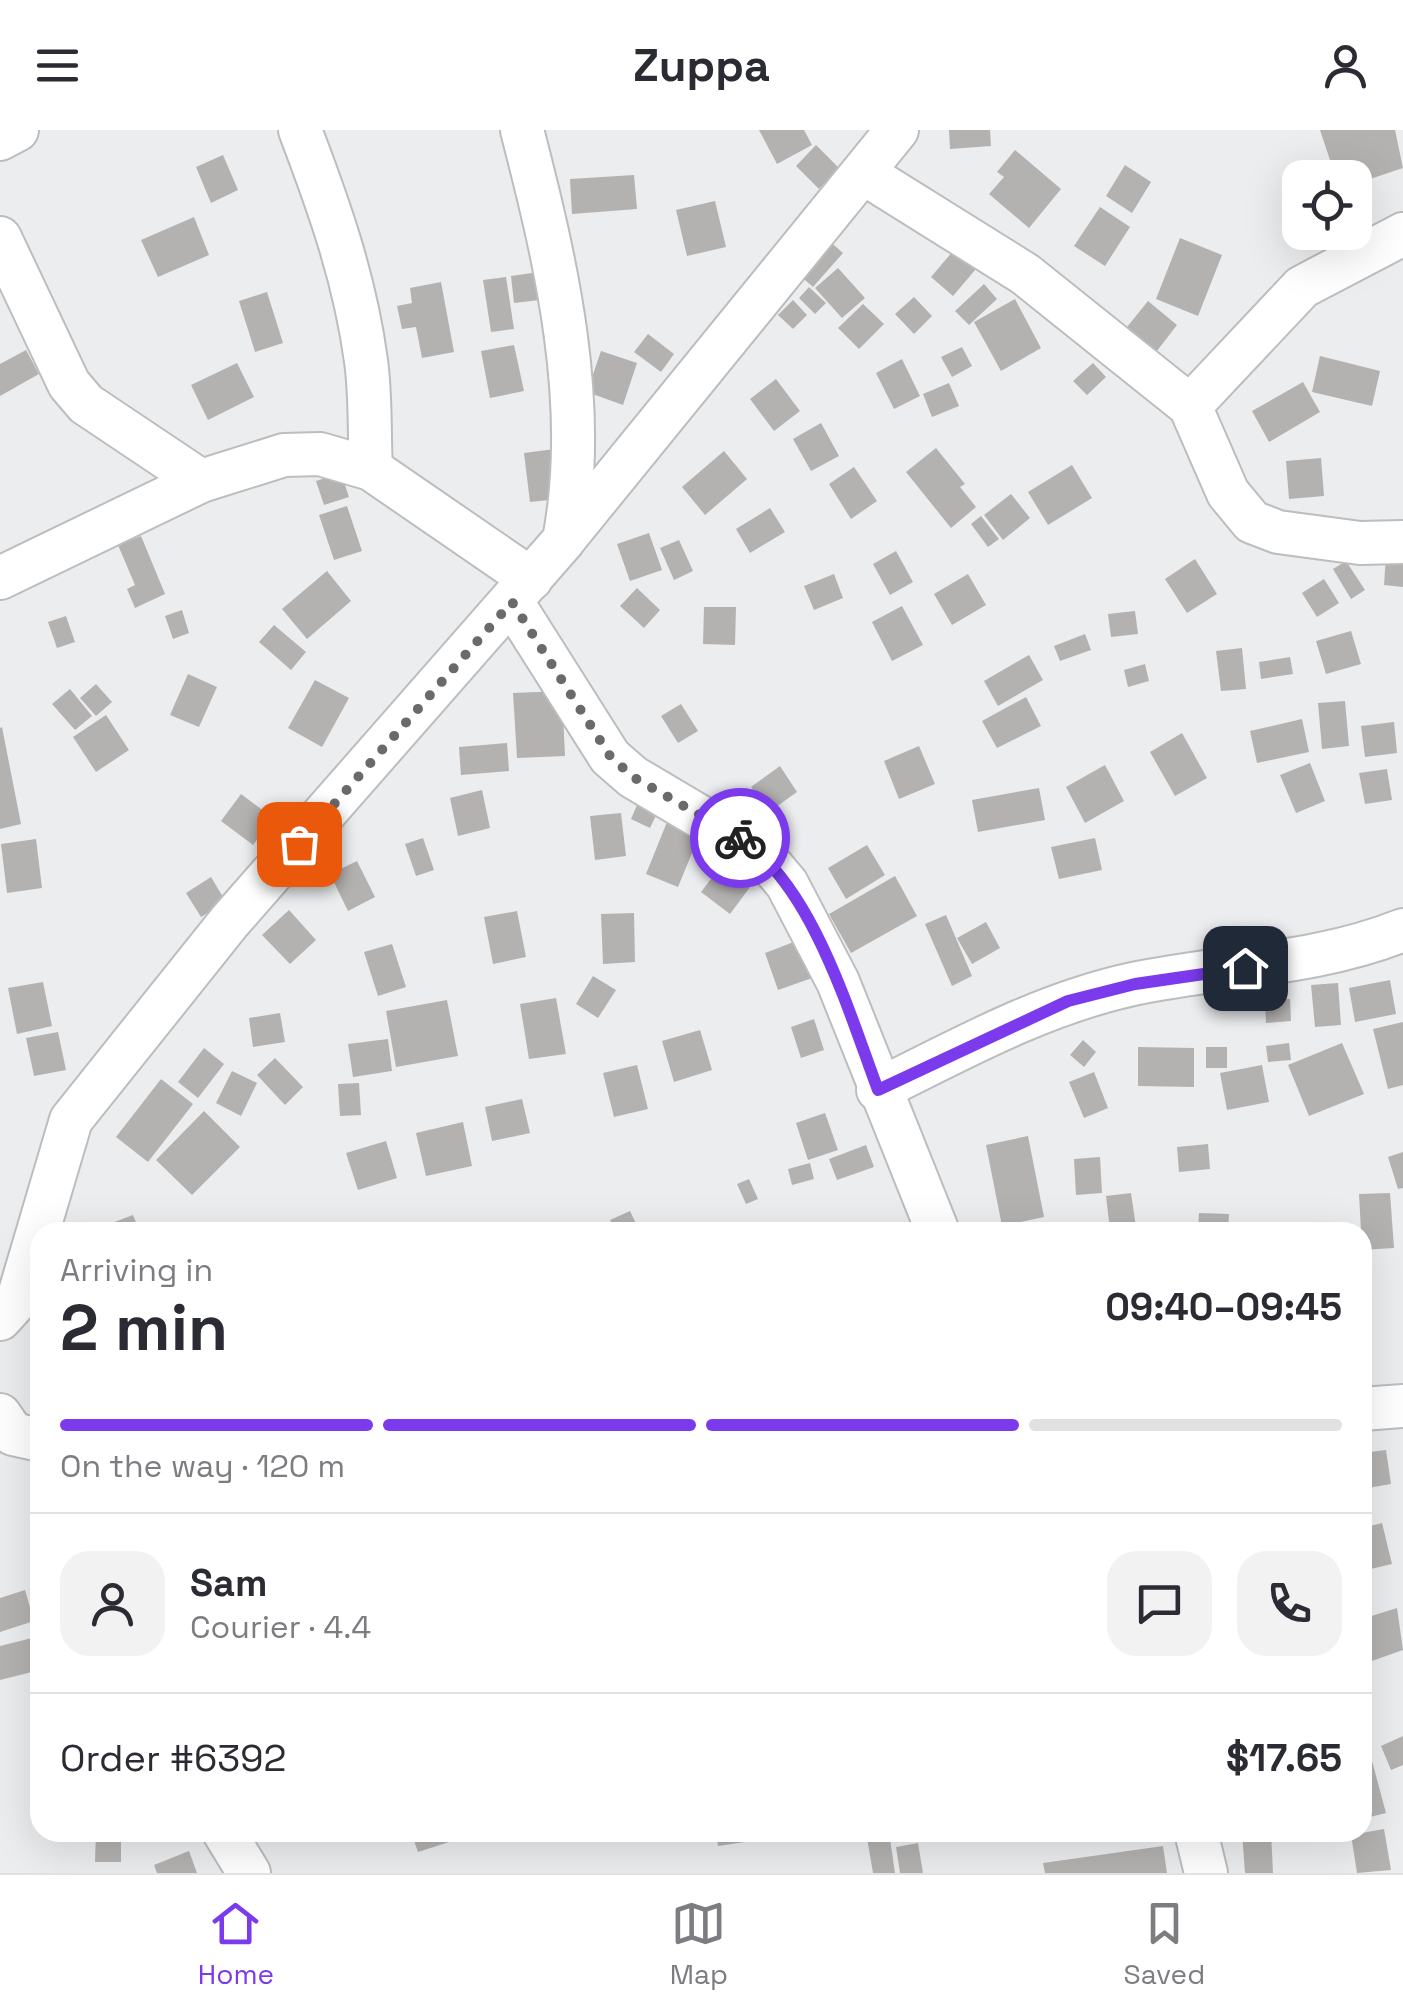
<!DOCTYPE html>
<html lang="en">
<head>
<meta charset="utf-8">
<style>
  body { margin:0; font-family:"Space Grotesk",sans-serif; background:#f2f2f3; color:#2b2b33; height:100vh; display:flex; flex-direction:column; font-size:38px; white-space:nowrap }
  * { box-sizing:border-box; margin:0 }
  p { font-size:32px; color:#7c7c81 }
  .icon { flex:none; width:55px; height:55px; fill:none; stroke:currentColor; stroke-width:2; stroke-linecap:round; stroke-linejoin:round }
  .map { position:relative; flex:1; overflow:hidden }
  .sheet { position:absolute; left:30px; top:1092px; width:1342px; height:620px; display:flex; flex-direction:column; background:#fff; border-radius:30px; box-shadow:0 10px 40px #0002 }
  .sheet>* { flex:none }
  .tools { position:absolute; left:1282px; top:30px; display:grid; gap:20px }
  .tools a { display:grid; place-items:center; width:90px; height:90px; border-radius:20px; background:#fff; box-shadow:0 10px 40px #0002; font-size:50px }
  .pin { position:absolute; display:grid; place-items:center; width:85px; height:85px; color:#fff; margin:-42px; border-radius:20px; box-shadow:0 5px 15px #0006 }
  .courier { position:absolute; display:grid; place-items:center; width:100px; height:100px; margin:-50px; border:8px solid #7c3aed; border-radius:50%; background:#fff; color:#222; box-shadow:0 2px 12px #0007 }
  .summary em { font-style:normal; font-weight:800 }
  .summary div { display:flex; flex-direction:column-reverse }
  .summary { display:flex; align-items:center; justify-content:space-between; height:170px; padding:0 30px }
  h1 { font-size:65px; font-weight:800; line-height:75px }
  .bar { display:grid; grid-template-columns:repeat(4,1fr); gap:15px 10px; align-content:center; height:120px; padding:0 30px }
  .bar i { height:12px; border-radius:8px; background:#e1e1e2 }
  .bar .on { background:#7c3aed }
  .bar p { grid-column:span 4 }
  .line { display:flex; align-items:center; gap:25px; padding:0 30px; border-top:2px solid #e1e1e2 }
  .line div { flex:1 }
  .round { display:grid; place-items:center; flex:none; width:105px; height:105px; border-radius:30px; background:#f2f2f3 }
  header { display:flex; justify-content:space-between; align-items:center; height:130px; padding:0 30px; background:#fff; font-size:45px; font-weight:800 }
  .tabs { display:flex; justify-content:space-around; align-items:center; height:140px; border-top:2px solid #e1e1e2; background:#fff; font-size:28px; color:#7c7c81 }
  .tabs a { display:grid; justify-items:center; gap:5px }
  .tabs .on { color:#7c3aed }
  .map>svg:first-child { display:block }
</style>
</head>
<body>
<header><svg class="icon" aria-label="menu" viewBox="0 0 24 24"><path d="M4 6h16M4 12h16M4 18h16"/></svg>Zuppa<svg class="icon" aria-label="person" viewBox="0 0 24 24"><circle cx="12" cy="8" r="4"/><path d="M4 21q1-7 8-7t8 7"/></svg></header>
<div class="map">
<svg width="1403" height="1743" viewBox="0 0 1403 1743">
  <rect width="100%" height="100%" fill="#ecedef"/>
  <g fill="#b4b2b1">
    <path d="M 759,0 L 804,0 L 812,15 L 777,34 Z"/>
    <path d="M 949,0 L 990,0 L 991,16 L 950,19 Z"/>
    <path d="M 1320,0 L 1395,0 L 1403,38 L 1355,54 L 1355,48 L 1336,48 Z"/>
    <path d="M 816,15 L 839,38 L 819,59 L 796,36 Z"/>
    <path d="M 1015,20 L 1061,59 L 1029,98 L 989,64 L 1004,47 L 997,42 Z"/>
    <path d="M 223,25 L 238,60 L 211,73 L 196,37 Z"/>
    <path d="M 1125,35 L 1151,52 L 1132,83 L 1106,66 Z"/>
    <path d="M 634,45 L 637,79 L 572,84 L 570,49 Z"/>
    <path d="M 715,71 L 726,117 L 687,126 L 676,80 Z"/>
    <path d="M 1100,77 L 1130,97 L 1105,136 L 1074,116 Z"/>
    <path d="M 194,87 L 209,125 L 158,147 L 141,110 Z"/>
    <path d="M 1180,108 L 1222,125 L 1198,186 L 1156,169 Z"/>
    <path d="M 827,109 L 843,123 L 813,157 L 797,143 Z"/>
    <path d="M 959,114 L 981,133 L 953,166 L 931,147 Z"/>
    <path d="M 838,138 L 865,168 L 842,188 L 815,158 Z"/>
    <path d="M 553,140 L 557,168 L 514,173 L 511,146 Z"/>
    <path d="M 506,147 L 514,199 L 491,202 L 483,150 Z"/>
    <path d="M 441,152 L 454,222 L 422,228 L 416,197 L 402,199 L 397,176 L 412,173 L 410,158 Z"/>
    <path d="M 984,154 L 997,169 L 969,195 L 955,181 Z"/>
    <path d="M 809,157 L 826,173 L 815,184 L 799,168 Z"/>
    <path d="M 267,162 L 283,213 L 255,222 L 239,171 Z"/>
    <path d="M 914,167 L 932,186 L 914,204 L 895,184 Z"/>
    <path d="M 1015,169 L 1041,218 L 1001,241 L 974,192 Z"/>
    <path d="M 793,170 L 807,185 L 793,199 L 778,185 Z"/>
    <path d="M 1148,171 L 1177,195 L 1153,226 L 1123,202 Z"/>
    <path d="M 863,174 L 884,194 L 859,219 L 838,198 Z"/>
    <path d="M 648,204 L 674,224 L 661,242 L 634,222 Z"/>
    <path d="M 514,215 L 524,261 L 490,268 L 481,221 Z"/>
    <path d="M 962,217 L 972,236 L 952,247 L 941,227 Z"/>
    <path d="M 26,220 L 39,244 L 0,266 L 0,234 Z"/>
    <path d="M 601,221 L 637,233 L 623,275 L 587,262 Z"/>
    <path d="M 1320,226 L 1380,241 L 1372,276 L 1312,262 Z"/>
    <path d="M 902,229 L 920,266 L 894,279 L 876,243 Z"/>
    <path d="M 237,233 L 254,267 L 208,290 L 191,255 Z"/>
    <path d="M 1093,233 L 1106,247 L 1087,265 L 1073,251 Z"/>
    <path d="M 776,249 L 800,281 L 774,301 L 750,269 Z"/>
    <path d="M 1303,252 L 1320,282 L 1269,312 L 1252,281 Z"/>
    <path d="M 949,253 L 959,276 L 932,287 L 923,264 Z"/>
    <path d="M 821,293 L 839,326 L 811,341 L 793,309 Z"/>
    <path d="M 562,318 L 568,368 L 530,372 L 524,323 Z"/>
    <path d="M 936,318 L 965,354 L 960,357 L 976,377 L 951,398 L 906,342 Z"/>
    <path d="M 724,321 L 747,349 L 705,385 L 682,357 Z"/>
    <path d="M 1321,328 L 1324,366 L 1289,369 L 1286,331 Z"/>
    <path d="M 1072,335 L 1092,368 L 1048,395 L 1028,362 Z"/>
    <path d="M 854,337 L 877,371 L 851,389 L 829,354 Z"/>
    <path d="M 341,343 L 349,367 L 324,375 L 316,351 Z"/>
    <path d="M 1011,364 L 1030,388 L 1003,410 L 984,385 Z"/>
    <path d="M 347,376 L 362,421 L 334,430 L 319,385 Z"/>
    <path d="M 770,378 L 785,402 L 750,423 L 736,399 Z"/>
    <path d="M 981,386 L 999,409 L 988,417 L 971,394 Z"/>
    <path d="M 649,403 L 662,440 L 630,451 L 617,414 Z"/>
    <path d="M 141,406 L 165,464 L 135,478 L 127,459 L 135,455 L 118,415 Z"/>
    <path d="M 679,410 L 693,441 L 674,450 L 660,418 Z"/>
    <path d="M 896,421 L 913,452 L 890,465 L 873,434 Z"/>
    <path d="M 1386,426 L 1403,427 L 1403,457 L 1384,455 Z"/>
    <path d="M 1195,429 L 1217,464 L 1187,483 L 1165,449 Z"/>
    <path d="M 1346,431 L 1365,460 L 1351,469 L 1333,439 Z"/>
    <path d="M 327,441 L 351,471 L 307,509 L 282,479 Z"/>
    <path d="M 834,444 L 843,468 L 814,480 L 804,456 Z"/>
    <path d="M 968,444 L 986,475 L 952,495 L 934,464 Z"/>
    <path d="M 1324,449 L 1339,473 L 1317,487 L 1302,463 Z"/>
    <path d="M 637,458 L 660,480 L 644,498 L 620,476 Z"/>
    <path d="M 902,476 L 923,515 L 892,531 L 872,492 Z"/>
    <path d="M 704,477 L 736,477 L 735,515 L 703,514 Z"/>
    <path d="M 182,480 L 189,503 L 173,509 L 165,486 Z"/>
    <path d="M 1135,481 L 1138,504 L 1111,507 L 1108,484 Z"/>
    <path d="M 66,486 L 75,512 L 57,518 L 48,492 Z"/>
    <path d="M 274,495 L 306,522 L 291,540 L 259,512 Z"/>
    <path d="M 1351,501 L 1361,534 L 1326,544 L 1316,511 Z"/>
    <path d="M 1085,504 L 1091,520 L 1060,531 L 1054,516 Z"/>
    <path d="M 1242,518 L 1246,559 L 1221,561 L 1216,521 Z"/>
    <path d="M 1029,525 L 1043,550 L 998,576 L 984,551 Z"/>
    <path d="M 1290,527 L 1293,544 L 1261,549 L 1259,532 Z"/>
    <path d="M 1145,534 L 1149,551 L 1128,557 L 1124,540 Z"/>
    <path d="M 188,544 L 217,557 L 199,597 L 170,585 Z"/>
    <path d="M 315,550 L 349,568 L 322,617 L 288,598 Z"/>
    <path d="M 96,554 L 112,572 L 96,586 L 80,568 Z"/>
    <path d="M 70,559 L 92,586 L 75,600 L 52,574 Z"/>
    <path d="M 562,561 L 565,626 L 517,628 L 513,563 Z"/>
    <path d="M 1026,567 L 1041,596 L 997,618 L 982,591 Z"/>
    <path d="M 1345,571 L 1349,616 L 1322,619 L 1318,573 Z"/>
    <path d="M 681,574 L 698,601 L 678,613 L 661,586 Z"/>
    <path d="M 106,585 L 129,620 L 96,642 L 73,607 Z"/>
    <path d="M 1302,589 L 1309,622 L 1257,633 L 1250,601 Z"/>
    <path d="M 1394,592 L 1397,623 L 1365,627 L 1361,596 Z"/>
    <path d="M 2,597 L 21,694 L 0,699 L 0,598 Z"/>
    <path d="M 1182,603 L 1207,648 L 1175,666 L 1150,622 Z"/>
    <path d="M 507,613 L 509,641 L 461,645 L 459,617 Z"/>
    <path d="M 919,616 L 935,654 L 899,669 L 884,631 Z"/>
    <path d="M 1310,633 L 1325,671 L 1296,683 L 1280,645 Z"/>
    <path d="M 1105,635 L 1124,671 L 1085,693 L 1066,657 Z"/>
    <path d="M 780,636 L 797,662 L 769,682 L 751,657 Z"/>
    <path d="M 1387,639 L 1392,670 L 1365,674 L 1359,643 Z"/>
    <path d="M 1039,658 L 1045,690 L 978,702 L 972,670 Z"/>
    <path d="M 644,659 L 664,668 L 650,698 L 631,689 Z"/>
    <path d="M 482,660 L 490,698 L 458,706 L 450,668 Z"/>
    <path d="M 241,664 L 273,688 L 253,715 L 221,691 Z"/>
    <path d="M 621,683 L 626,726 L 595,730 L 590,686 Z"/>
    <path d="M 667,692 L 699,706 L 678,757 L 646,744 Z"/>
    <path d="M 423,708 L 434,740 L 416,746 L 405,714 Z"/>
    <path d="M 1095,708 L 1102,740 L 1059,749 L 1051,717 Z"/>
    <path d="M 36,709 L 42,758 L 7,763 L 1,714 Z"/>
    <path d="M 867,715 L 885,745 L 846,769 L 828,738 Z"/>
    <path d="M 731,723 L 759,745 L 730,784 L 701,762 Z"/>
    <path d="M 357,731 L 375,767 L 348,781 L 330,744 Z"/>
    <path d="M 895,746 L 917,786 L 851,823 L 829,784 Z"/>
    <path d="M 211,747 L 226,772 L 201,787 L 186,763 Z"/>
    <path d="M 289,780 L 316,810 L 290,834 L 262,805 Z"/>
    <path d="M 517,781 L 526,827 L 493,834 L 484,787 Z"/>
    <path d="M 634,783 L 635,832 L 603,834 L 601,784 Z"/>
    <path d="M 946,785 L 972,846 L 952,856 L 925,794 Z"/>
    <path d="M 986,792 L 1000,818 L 972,834 L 957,808 Z"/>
    <path d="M 799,810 L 812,848 L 778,860 L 765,823 Z"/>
    <path d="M 392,814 L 406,857 L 378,866 L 364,822 Z"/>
    <path d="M 593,846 L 616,860 L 598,888 L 576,874 Z"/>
    <path d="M 1390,850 L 1396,884 L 1355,892 L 1349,858 Z"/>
    <path d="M 43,852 L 52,896 L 17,904 L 8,858 Z"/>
    <path d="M 1338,853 L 1341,895 L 1315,897 L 1311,855 Z"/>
    <path d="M 1228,863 L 1250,864 L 1250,880 L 1226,879 Z"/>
    <path d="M 556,868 L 566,924 L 529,929 L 520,874 Z"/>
    <path d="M 1290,869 L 1291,891 L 1266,893 L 1265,870 Z"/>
    <path d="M 447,870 L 458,926 L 396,937 L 386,881 Z"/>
    <path d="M 280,883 L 285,912 L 253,917 L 249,888 Z"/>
    <path d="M 814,889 L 824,920 L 801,928 L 791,897 Z"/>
    <path d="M 1403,892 L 1403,955 L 1388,959 L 1373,899 Z"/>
    <path d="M 700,900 L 712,940 L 674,952 L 662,911 Z"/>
    <path d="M 58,902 L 66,940 L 34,946 L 26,908 Z"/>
    <path d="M 388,909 L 392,941 L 353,947 L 348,914 Z"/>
    <path d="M 1083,910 L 1096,922 L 1084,937 L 1070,925 Z"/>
    <path d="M 1289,913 L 1291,930 L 1268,932 L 1266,916 Z"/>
    <path d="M 1342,913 L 1364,964 L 1309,986 L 1288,935 Z"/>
    <path d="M 1138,917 L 1194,918 L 1194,957 L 1138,956 Z"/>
    <rect x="1206" y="917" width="21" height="21"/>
    <path d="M 204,918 L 224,934 L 198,968 L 178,952 Z"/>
    <path d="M 275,928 L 303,957 L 285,975 L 257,945 Z"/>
    <path d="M 637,935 L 648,979 L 614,987 L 603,943 Z"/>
    <path d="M 1262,935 L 1269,972 L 1227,980 L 1220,943 Z"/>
    <path d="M 232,941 L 257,953 L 241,986 L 216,973 Z"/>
    <path d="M 1094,942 L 1108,978 L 1084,988 L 1069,952 Z"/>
    <path d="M 161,949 L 193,974 L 148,1032 L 116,1007 Z"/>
    <path d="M 359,953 L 361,985 L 340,986 L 338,954 Z"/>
    <path d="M 522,969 L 530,1003 L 492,1011 L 485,977 Z"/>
    <path d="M 204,981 L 240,1017 L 192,1065 L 156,1030 Z"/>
    <path d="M 825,983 L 838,1020 L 808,1030 L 796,993 Z"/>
    <path d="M 463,992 L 472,1036 L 426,1046 L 416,1003 Z"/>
    <path d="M 1028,1006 L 1044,1087 L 1002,1096 L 986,1015 Z"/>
    <path d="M 386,1011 L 397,1048 L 358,1060 L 346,1023 Z"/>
    <path d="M 1208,1014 L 1210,1039 L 1179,1042 L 1177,1017 Z"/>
    <path d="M 866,1015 L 874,1037 L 837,1050 L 829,1029 Z"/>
    <path d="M 1403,1022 L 1403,1058 L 1398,1059 L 1388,1027 Z"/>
    <path d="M 1100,1027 L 1102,1063 L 1076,1065 L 1074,1029 Z"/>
    <path d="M 810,1033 L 814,1049 L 792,1055 L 788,1039 Z"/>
    <path d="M 749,1049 L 758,1069 L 746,1074 L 737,1054 Z"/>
    <path d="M 1131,1063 L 1136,1097 L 1110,1100 L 1106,1066 Z"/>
    <path d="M 1390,1063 L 1394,1118 L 1362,1120 L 1359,1064 Z"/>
    <path d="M 630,1081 L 640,1102 L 616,1102 L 610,1090 Z"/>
    <path d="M 1199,1083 L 1229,1084 L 1228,1102 L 1198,1102 Z"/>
    <path d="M 133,1085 L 140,1102 L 88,1102 Z"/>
    <path d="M 1386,1320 L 1391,1354 L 1362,1359 L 1362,1323 Z"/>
    <path d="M 1382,1393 L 1392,1434 L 1362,1441 L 1362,1398 Z"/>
    <path d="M 25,1460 L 34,1491 L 0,1502 L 0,1468 Z"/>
    <path d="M 1397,1478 L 1403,1520 L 1369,1532 L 1362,1489 Z"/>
    <path d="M 40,1506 L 40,1540 L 0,1550 L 0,1516 Z"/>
    <path d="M 1403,1606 L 1403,1635 L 1391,1640 L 1381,1616 Z"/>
    <path d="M 1372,1631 L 1386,1683 L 1362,1689 L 1362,1633 Z"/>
    <path d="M 1384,1699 L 1391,1740 L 1357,1743 L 1351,1705 Z"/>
    <path d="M 96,1702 L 121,1702 L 121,1732 L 95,1732 Z"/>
    <path d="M 411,1702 L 467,1702 L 468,1706 L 418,1722 Z"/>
    <path d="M 716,1702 L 757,1702 L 759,1710 L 718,1716 Z"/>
    <path d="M 866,1702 L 889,1702 L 895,1743 L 873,1743 Z"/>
    <path d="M 1242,1702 L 1271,1702 L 1273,1743 L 1245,1743 Z"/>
    <path d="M 918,1713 L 923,1743 L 900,1743 L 896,1717 Z"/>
    <path d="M 1163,1716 L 1167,1743 L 1045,1743 L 1043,1733 Z"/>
    <path d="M 189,1721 L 197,1743 L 157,1743 L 154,1735 Z"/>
  </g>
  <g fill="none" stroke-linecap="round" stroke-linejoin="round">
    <defs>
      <g id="street">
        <path d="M 300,0 C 329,76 355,149 366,231 C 371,266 369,304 371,339"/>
        <path d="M 0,9 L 17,0"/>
        <path d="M 865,44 L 1025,144 L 1190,276 L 1228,363 L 1252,392 L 1278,402 L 1360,413 L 1403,412"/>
        <path d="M 0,108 L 69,254 L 86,274 L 201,351"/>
        <path d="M 1190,276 L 1302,157 L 1403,104"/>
        <path d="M 566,407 L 897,0"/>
        <path d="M 0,448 L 201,351 L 284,325 L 320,324 L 371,339 L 531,449"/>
        <path d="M 512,472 L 610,627 L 633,647 L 761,723 L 787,754 L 838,852 L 938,1102"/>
        <path d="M 878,960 C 961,919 1041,874 1133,854 C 1224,835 1316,835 1403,800"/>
        <path d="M 0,1189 L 18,1169 L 71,990 L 230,791 L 564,410 C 590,275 556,131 522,0"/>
        <path d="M 1362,1279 L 1403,1276"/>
        <path d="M 0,1285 L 13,1304 L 40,1310"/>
        <path d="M 224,1702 L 249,1743"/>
        <path d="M 1196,1702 L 1206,1743"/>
      </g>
    </defs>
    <use href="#street" stroke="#bcbdbf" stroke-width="46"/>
    <use href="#street" stroke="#fff" stroke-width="42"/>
  </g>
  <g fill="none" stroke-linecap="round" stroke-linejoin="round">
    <path stroke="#6a6a6c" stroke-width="10" stroke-dasharray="0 18" d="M 299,714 L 512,472 L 610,626 L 633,647 L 740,708"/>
    <path stroke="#7c3aed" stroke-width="12" d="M 740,708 C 813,757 848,880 878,960 L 1068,871 L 1135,854 L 1245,838"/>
  </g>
</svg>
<div class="tools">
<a><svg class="icon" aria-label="locate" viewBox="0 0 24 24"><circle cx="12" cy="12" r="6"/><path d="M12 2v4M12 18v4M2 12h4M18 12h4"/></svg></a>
</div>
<div class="pin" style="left:299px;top:714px;background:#ea580c"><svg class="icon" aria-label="bag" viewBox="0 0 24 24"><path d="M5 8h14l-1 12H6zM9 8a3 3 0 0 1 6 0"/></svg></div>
<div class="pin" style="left:1245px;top:838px;background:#1f2937"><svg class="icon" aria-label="home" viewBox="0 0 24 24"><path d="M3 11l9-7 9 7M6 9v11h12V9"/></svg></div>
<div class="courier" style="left:740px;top:708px"><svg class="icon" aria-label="bike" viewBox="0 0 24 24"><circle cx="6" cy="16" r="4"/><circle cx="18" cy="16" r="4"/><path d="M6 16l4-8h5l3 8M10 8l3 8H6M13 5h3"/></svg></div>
<section class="sheet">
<div class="summary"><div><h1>2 min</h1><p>Arriving in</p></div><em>09:40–09:45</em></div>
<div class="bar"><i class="on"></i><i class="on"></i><i class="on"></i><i></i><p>On the way · 120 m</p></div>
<div class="line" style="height:180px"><a class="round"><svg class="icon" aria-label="person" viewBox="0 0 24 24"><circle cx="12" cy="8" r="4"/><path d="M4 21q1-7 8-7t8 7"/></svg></a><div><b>Sam</b><p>Courier · 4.4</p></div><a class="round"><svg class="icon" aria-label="chat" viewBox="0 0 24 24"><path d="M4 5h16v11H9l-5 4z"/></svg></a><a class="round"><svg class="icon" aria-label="phone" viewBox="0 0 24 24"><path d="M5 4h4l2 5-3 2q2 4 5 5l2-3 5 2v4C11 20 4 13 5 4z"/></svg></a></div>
<div class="line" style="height:130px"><div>Order #6392</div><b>$17.65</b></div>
</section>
</div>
<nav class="tabs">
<a class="on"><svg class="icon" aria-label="home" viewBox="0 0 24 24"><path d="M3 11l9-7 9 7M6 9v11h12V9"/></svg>Home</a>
<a><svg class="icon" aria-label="map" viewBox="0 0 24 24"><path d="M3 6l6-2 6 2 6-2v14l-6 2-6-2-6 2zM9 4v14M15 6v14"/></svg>Map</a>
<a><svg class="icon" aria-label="saved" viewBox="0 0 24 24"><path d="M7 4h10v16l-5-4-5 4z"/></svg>Saved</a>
</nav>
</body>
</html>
